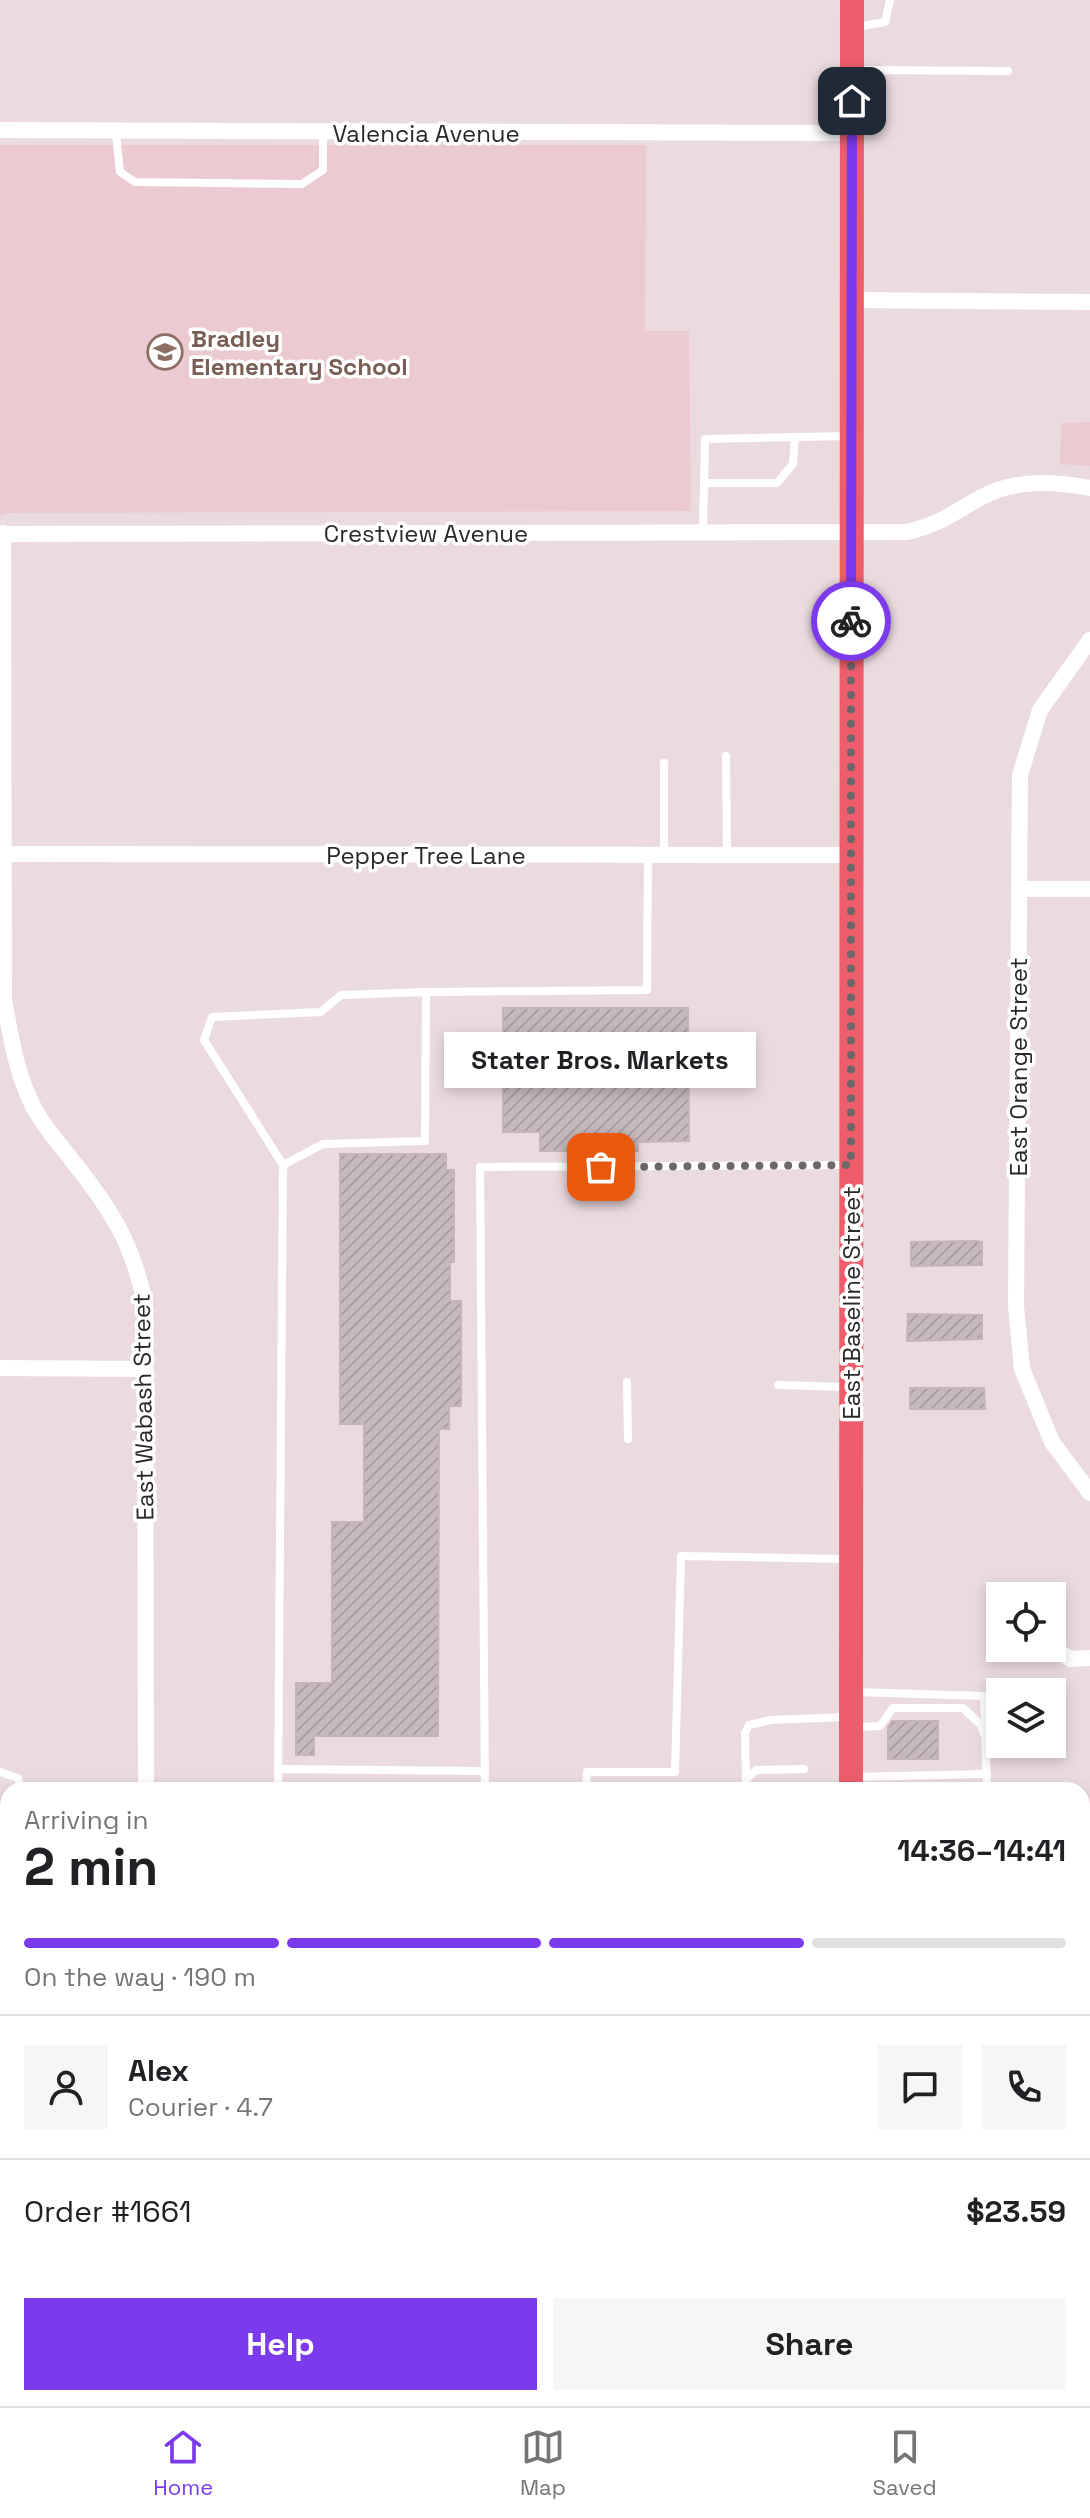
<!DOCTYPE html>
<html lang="en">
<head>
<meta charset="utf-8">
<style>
  body { margin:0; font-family:"Space Grotesk",sans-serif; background:#f6f6f6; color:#202124; height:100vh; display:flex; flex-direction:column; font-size:30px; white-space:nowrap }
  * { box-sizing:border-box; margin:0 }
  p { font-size:26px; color:#757577 }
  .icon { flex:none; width:44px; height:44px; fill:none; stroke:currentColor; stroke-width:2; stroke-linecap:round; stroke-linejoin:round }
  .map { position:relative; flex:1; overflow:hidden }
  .panel { position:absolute; left:0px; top:1782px; width:1090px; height:624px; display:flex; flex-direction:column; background:#fff; border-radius:24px 24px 0 0; box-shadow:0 4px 12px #0003 }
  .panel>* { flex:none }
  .buttons { position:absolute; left:986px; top:1582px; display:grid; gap:16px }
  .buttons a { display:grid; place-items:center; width:80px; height:80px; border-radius:0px; background:#fff; box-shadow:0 4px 12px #0003; font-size:40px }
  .pin { position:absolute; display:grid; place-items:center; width:68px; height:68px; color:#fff; margin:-34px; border-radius:16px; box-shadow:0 4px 12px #0006 }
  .courier { position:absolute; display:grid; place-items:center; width:80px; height:80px; margin:-40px; border:6px solid #7c3aed; border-radius:50%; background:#fff; color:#222; box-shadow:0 2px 10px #0007 }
  .bubble { position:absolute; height:56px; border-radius:0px; background:#fff; box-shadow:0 4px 12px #0003; font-size:26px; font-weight:700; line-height:56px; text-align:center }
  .headline em { font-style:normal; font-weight:700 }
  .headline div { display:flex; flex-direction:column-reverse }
  .headline { display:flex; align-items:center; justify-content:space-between; height:136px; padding:0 24px }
  h1 { font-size:52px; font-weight:700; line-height:60px }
  .bar { display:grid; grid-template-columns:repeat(4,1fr); gap:12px 8px; align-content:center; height:96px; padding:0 24px }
  .bar i { height:10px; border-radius:6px; background:#e0e0e0 }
  .bar .selected { background:#7c3aed }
  .bar p { grid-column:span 4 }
  .line { display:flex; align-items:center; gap:20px; padding:0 24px; border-top:2px solid #e0e0e0 }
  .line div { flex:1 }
  .round { display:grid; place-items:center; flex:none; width:84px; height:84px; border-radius:0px; background:#f6f6f6 }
  .primary-button { display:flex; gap:16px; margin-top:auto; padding:16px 24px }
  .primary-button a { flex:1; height:92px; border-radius:0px; background:#7c3aed; color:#fff; font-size:32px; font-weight:700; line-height:92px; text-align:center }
  .primary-button a+a { background:#f6f6f6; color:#202124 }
  .tab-bar { display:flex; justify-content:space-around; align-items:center; height:112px; border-top:2px solid #e0e0e0; background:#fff; font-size:22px; color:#757577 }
  .tab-bar a { display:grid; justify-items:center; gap:4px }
  .tab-bar .selected { color:#7c3aed }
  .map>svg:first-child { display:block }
</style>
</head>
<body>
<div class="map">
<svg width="1090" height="2406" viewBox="0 0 1090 2406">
  <defs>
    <pattern id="building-hatch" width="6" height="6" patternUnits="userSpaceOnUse" patternTransform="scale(2)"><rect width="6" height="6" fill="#c6b9bd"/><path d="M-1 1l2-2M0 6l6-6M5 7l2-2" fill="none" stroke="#aa9fa2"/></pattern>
  </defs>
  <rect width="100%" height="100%" fill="#ebdbdf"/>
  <g fill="#eccad1">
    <path d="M 0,145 L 646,145 L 645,331 L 689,331 L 691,511 L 7,513 L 0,515 Z"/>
    <path d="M 1090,422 L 1090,466 L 1060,464 L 1061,423 Z"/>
  </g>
  <g fill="url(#building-hatch)" stroke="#c6b4b8" stroke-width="2">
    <path d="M 503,1008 L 688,1008 L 689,1141 L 638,1142 L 638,1151 L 540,1151 L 540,1132 L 503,1132 Z"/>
    <path d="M 340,1154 L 446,1154 L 446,1170 L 454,1170 L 454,1262 L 450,1262 L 450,1301 L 461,1301 L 461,1406 L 449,1406 L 449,1429 L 439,1429 L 438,1736 L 314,1736 L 314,1755 L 296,1755 L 296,1683 L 332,1683 L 332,1522 L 364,1522 L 364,1424 L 340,1424 Z"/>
    <path d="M 976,1241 L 982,1242 L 982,1265 L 911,1266 L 911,1242 Z"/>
    <path d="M 908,1314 L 982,1315 L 982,1339 L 907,1341 Z"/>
    <path d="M 910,1388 L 984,1388 L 985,1409 L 910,1409 Z"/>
    <path d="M 892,1721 L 938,1721 L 938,1759 L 888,1759 L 888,1727 Z"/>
  </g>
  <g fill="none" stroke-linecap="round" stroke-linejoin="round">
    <g stroke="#fff" stroke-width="8">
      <path d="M 857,27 L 885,22 L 890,0"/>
      <path d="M 857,70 L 1008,71"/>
      <path d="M 116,133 L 120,172 L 135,182 L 302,184 L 323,170 L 323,133"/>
      <path d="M 704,483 L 777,483 L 793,464 L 795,437"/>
      <path d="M 703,532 L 705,439 L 850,436"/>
      <path d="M 726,756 L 727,854"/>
      <path d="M 664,763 L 664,854"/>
      <path d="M 426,992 L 647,990 L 648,855"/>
      <path d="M 627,1382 L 628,1439"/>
      <path d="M 778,1385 L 849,1387"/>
      <path d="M 855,1692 L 984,1696 L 987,1790"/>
      <path d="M 855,1727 L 880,1726 L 893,1708 L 963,1708 L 981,1725 L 984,1734"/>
      <path d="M 278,1769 L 485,1771"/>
      <path d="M 0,1772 L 18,1778 L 21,1790"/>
      <path d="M 852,1777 L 987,1774"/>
      <path d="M 746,1780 L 745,1733 L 749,1725 L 771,1720 L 847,1717"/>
      <path d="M 278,1790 L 283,1165 L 204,1040 L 212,1017 L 321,1012 L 341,995 L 426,992 L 425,1141 L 323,1144 L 283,1165"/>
      <path d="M 485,1790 L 480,1167 L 849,1165"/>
      <path d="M 586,1790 L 587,1772 L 675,1772 L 681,1556 L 849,1559"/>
      <path d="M 746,1790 L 746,1780 L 756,1770 L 804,1769"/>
      <path d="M 9,2398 L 9,2406"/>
      <path d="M 932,2398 L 932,2406"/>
      <path d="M 974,2398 L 974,2406"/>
      <path d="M 856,2404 L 893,2403"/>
      <path d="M 677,2406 L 677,2398"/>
    </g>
    <g stroke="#fff" stroke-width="16">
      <path d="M 0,130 L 851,133"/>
      <path d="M 851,300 L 1090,302"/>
      <path d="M 3,533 L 4,999 C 11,1038 17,1080 38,1115 C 48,1132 63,1148 75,1164 C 112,1211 133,1244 145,1304 L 146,1790"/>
      <path d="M 0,534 L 907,532 C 939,525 953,513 980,498 C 1014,479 1053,481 1090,488"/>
      <path d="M 1090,640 L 1040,710 L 1020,775 L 1016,1306 L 1022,1369 L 1052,1442 L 1090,1493"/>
      <path d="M 0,854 L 851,855"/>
      <path d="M 1019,889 L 1090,889"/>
      <path d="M 0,1368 L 146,1369"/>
      <path d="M 1051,1648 L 1071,1659 L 1090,1658"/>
      <path d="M 0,2156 L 8,2156"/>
      <path d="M 241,2398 L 241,2406"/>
    </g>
    <g stroke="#ed5d6c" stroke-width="24">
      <path d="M 851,1790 L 852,0"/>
      <path d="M 0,1832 L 8,1832"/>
      <path d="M 1082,1834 L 1090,1834"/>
      <path d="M 851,2398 L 851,2406"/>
    </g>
  </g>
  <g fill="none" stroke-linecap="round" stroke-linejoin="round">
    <path stroke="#6d6769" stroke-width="8" stroke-dasharray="0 14.4" d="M 601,1167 L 851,1165 L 851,621"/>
    <path stroke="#7c3aed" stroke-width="10" d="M 851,621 L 852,101"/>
  </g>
  <defs>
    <symbol id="school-ring" viewBox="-11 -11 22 22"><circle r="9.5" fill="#fff" stroke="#8d6e63" stroke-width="1.5"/><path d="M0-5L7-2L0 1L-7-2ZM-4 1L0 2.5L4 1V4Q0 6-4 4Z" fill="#8d6e63"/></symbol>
  </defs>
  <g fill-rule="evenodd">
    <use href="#school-ring" x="145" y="332" width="40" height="40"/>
  </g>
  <g text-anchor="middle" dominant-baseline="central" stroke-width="7" stroke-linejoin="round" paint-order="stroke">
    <g font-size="24" fill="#292929" stroke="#fff">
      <text x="426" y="133">Valencia Avenue</text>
      <text x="426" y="533">Crestview Avenue</text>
      <text x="426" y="855">Pepper Tree Lane</text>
      <text transform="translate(1018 1067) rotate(-90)">East Orange Street</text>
      <text transform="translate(851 1303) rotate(-90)">East Baseline Street</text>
      <text transform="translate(143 1407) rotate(-91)">East Wabash Street</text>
    </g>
    <g font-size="24" font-weight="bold" fill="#785e54" stroke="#fff" text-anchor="start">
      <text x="191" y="338">Bradley<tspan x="191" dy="28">Elementary School</tspan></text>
    </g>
  </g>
</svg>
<div class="buttons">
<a><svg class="icon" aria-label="locate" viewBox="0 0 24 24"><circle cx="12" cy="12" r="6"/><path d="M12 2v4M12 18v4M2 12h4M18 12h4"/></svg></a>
<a><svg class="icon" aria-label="layers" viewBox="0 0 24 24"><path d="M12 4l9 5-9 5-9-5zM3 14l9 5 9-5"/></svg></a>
</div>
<div class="pin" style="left:601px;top:1167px;background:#ea580c"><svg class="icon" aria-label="bag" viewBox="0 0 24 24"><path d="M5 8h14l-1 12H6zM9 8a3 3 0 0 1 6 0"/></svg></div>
<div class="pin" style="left:852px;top:101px;background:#1f2937"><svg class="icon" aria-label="home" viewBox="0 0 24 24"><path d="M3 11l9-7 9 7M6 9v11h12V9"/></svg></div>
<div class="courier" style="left:851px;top:621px"><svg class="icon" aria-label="bike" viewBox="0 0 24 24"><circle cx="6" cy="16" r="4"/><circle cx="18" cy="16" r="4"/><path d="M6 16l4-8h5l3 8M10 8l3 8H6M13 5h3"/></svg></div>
<div class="bubble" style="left:444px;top:1032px;width:312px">Stater Bros. Markets</div>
<section class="panel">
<div class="headline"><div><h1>2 min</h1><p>Arriving in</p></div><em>14:36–14:41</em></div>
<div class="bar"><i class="selected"></i><i class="selected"></i><i class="selected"></i><i></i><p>On the way · 190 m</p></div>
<div class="line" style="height:144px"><a class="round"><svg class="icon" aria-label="person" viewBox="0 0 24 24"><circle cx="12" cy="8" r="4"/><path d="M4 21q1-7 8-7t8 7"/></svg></a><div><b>Alex</b><p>Courier · 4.7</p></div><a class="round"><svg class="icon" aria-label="chat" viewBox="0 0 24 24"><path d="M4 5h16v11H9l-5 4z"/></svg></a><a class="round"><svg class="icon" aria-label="phone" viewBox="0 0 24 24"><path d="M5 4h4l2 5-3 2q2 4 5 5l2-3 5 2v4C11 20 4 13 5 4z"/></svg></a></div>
<div class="line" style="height:104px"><div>Order #1661</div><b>$23.59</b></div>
<div class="primary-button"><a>Help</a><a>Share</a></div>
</section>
</div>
<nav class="tab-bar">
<a class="selected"><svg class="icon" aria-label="home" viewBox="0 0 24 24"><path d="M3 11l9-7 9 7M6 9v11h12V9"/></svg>Home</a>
<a><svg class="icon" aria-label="map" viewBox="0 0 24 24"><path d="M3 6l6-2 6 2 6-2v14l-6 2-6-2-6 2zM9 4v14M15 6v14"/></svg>Map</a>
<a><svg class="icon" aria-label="saved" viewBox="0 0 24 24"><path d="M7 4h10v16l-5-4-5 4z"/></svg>Saved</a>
</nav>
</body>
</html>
